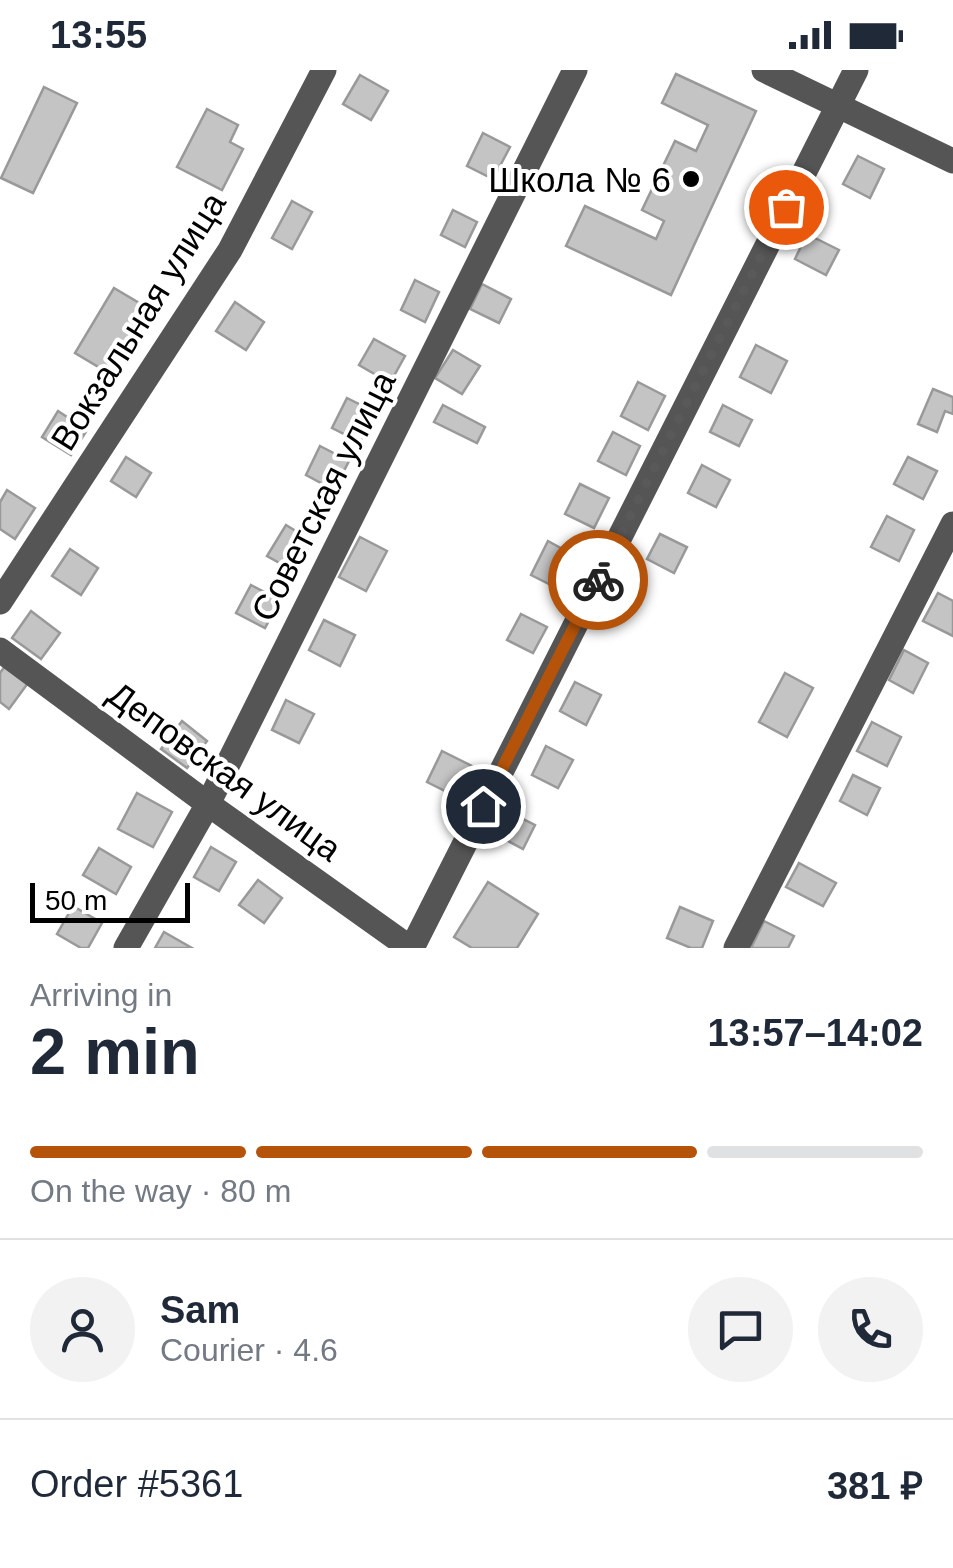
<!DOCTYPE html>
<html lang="en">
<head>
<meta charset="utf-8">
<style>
  body { margin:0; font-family:Arial,sans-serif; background:#f2f2f3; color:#1f2937; height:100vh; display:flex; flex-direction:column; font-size:38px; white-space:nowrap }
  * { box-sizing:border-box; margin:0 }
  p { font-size:32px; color:#747a83 }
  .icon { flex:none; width:55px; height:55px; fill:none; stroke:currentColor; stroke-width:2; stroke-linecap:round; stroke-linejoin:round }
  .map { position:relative; height:878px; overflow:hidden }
  .sheet { display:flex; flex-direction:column; background:#fff; flex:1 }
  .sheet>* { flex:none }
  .scale { position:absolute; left:30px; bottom:25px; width:160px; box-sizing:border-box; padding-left:10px; border:5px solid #000; border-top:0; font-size:28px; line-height:35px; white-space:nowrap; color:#000; -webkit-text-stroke:8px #fff; paint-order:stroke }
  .pin { position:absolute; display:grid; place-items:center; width:85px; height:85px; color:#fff; margin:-42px; border:5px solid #fff; border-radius:50%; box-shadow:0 2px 10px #0007 }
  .courier { position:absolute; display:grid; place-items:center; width:100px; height:100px; margin:-50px; border:8px solid #b45309; border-radius:50%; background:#fff; color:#222; box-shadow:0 2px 12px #0007 }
  .summary em { font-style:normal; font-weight:800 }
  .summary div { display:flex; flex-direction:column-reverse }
  .summary { display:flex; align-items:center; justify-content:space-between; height:170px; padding:0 30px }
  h1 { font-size:65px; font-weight:800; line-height:75px }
  .bar { display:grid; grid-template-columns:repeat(4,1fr); gap:15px 10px; align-content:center; height:120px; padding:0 30px }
  .bar i { height:12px; border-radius:8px; background:#e0e1e3 }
  .bar .selected { background:#b45309 }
  .bar p { grid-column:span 4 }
  .line { display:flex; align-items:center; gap:25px; padding:0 30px; border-top:2px solid #e0e1e3 }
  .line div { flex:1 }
  .round { display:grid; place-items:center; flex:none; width:105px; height:105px; border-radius:52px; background:#f2f2f3 }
  .status { display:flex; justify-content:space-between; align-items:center; height:70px; padding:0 50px; background:#fff; direction:ltr }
  .status svg { height:28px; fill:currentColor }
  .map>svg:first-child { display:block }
</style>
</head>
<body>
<div class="status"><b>13:55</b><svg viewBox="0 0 49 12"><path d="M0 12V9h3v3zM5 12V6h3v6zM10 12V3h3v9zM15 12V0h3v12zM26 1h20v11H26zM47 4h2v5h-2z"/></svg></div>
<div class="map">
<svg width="953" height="878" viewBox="0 0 953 878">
  <rect width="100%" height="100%" fill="#fff"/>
  <g fill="#c4c4c4" stroke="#999" stroke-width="2.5">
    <path d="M 676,4 L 756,41 L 671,225 L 566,176 L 585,136 L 656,169 L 664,151 L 642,140 L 675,71 L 696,81 L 708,55 L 662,33 Z"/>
    <path d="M 360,5 L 388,21 L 371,50 L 343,34 Z"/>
    <path d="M 44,17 L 77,33 L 33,123 L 1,108 Z"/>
    <path d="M 207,39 L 238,55 L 230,72 L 243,79 L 222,120 L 177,97 Z"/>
    <path d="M 483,63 L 510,77 L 493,109 L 467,96 Z"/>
    <path d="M 858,86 L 884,99 L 870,128 L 843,114 Z"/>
    <path d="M 292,131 L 312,142 L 292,179 L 272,168 Z"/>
    <path d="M 453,140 L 477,152 L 465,177 L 441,165 Z"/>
    <path d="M 807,164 L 839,180 L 826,205 L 795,189 Z"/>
    <path d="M 415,210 L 439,222 L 425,252 L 401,240 Z"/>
    <path d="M 482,214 L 511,229 L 499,253 L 470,239 Z"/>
    <path d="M 114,218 L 151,240 L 112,305 L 75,283 Z"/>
    <path d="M 235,232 L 264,252 L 246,280 L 216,261 Z"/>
    <path d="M 374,269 L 405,286 L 390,313 L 359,295 Z"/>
    <path d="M 756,275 L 787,291 L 771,323 L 740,307 Z"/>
    <path d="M 453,280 L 480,296 L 462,324 L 435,308 Z"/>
    <path d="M 638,312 L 665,326 L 648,360 L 621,346 Z"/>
    <path d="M 933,319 L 953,327 L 953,344 L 945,341 L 937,362 L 918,354 Z"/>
    <path d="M 347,328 L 375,342 L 360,372 L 332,358 Z"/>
    <path d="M 443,335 L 485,357 L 477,373 L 434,352 Z"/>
    <path d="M 723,335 L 752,350 L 739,376 L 710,362 Z"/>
    <path d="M 58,341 L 87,360 L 71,385 L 42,367 Z"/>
    <path d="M 613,362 L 640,376 L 626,405 L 598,391 Z"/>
    <path d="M 320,376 L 349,391 L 334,420 L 306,405 Z"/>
    <path d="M 126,387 L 151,403 L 136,427 L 111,411 Z"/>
    <path d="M 908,387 L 937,401 L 923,429 L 894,414 Z"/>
    <path d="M 702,395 L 730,410 L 716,437 L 688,423 Z"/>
    <path d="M 580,414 L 609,428 L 594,458 L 565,444 Z"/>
    <path d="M 7,420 L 35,438 L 15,469 L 0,459 L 0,432 Z"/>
    <path d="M 887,446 L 914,460 L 899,491 L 871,477 Z"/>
    <path d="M 286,455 L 312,471 L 294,501 L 267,486 Z"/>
    <path d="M 660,464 L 687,477 L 674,503 L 647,489 Z"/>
    <path d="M 360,467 L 387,481 L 366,521 L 339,507 Z"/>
    <path d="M 548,471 L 577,487 L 561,520 L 531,505 Z"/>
    <path d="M 70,479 L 98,498 L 81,525 L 52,506 Z"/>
    <path d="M 251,515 L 280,530 L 265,558 L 236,543 Z"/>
    <path d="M 938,523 L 953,531 L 953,566 L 923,551 Z"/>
    <path d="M 31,541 L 60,563 L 41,589 L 12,568 Z"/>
    <path d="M 521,544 L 547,557 L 533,583 L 507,570 Z"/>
    <path d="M 324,550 L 355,565 L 340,596 L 309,580 Z"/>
    <path d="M 904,580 L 928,593 L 913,623 L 889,610 Z"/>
    <path d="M 5,596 L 28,613 L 9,639 L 0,632 L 0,603 Z"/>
    <path d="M 785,603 L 813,618 L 787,667 L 759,652 Z"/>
    <path d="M 575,612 L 601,625 L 586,655 L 560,641 Z"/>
    <path d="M 286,630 L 314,644 L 299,673 L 272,660 Z"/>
    <path d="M 182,651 L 207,671 L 187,698 L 161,679 Z"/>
    <path d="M 872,652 L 901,667 L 887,696 L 857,681 Z"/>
    <path d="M 546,676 L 573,690 L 558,718 L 532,705 Z"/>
    <path d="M 442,681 L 472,696 L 457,727 L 427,712 Z"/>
    <path d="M 853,705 L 880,718 L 867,745 L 840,731 Z"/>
    <path d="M 137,723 L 172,742 L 153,777 L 118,759 Z"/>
    <path d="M 507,741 L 535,755 L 523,779 L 495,764 Z"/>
    <path d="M 211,777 L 236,792 L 219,821 L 194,807 Z"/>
    <path d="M 99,778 L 131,797 L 116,824 L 83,805 Z"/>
    <path d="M 799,793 L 836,813 L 823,836 L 786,817 Z"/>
    <path d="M 258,810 L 282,828 L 264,853 L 239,835 Z"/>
    <path d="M 488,812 L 538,844 L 517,878 L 472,878 L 454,867 Z"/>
    <path d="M 73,836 L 102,853 L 88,878 L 81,878 L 57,864 Z"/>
    <path d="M 680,837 L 713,851 L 702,878 L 691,878 L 667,868 Z"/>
    <path d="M 764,851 L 794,866 L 788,878 L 751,878 Z"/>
    <path d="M 164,862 L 192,878 L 155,878 Z"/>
  </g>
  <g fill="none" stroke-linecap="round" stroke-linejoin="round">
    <g stroke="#555" stroke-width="25">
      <path d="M 764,0 L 953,91"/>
      <path d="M 0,532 L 230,180 L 324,0"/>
      <path d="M 0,580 L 208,734 L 410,878"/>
      <path d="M 126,878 L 208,734 L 575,0"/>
      <path d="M 412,878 L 856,0"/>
      <path d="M 736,878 L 953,454"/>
    </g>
  </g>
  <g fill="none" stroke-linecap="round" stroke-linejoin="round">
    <path stroke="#595959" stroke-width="10" stroke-dasharray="0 18" d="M 598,510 L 786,137"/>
    <path stroke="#b45309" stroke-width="12" d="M 483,736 L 598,510"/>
  </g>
  <circle fill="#000" stroke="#fff" stroke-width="4" cx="691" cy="109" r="10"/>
  <g text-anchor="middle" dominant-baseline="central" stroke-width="8" stroke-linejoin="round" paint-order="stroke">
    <g font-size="35" fill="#000" stroke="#fff" text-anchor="end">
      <text x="671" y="109">Школа № 6</text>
    </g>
    <g font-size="35" fill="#000" stroke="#fff">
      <text transform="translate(138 251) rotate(-58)">Вокзальная улица</text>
      <text transform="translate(323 426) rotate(-63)">Советская улица</text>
      <text transform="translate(225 701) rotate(36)">Деповская улица</text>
    </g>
  </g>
</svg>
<div class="scale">50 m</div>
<div class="pin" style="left:786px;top:137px;background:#ea580c"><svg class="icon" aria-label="bag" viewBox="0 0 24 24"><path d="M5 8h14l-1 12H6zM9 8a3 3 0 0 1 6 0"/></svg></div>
<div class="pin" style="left:483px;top:736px;background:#1f2937"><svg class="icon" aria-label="home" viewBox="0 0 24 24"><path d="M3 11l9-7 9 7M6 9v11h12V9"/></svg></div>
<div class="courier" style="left:598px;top:510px"><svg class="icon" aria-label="bike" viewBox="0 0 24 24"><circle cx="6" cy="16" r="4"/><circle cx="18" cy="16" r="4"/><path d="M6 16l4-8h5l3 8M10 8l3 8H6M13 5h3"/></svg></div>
</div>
<section class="sheet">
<div class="summary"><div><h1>2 min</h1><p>Arriving in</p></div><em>13:57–14:02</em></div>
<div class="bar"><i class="selected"></i><i class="selected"></i><i class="selected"></i><i></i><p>On the way · 80 m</p></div>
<div class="line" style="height:180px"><a class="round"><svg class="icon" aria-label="person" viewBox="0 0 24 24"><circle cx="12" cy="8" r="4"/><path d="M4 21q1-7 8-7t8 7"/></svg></a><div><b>Sam</b><p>Courier · 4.6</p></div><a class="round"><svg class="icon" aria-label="chat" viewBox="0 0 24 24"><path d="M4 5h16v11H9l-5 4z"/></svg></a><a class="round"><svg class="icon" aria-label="phone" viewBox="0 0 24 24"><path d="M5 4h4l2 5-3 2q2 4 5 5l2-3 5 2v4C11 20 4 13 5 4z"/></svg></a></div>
<div class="line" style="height:130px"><div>Order #5361</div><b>381 ₽</b></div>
</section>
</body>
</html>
